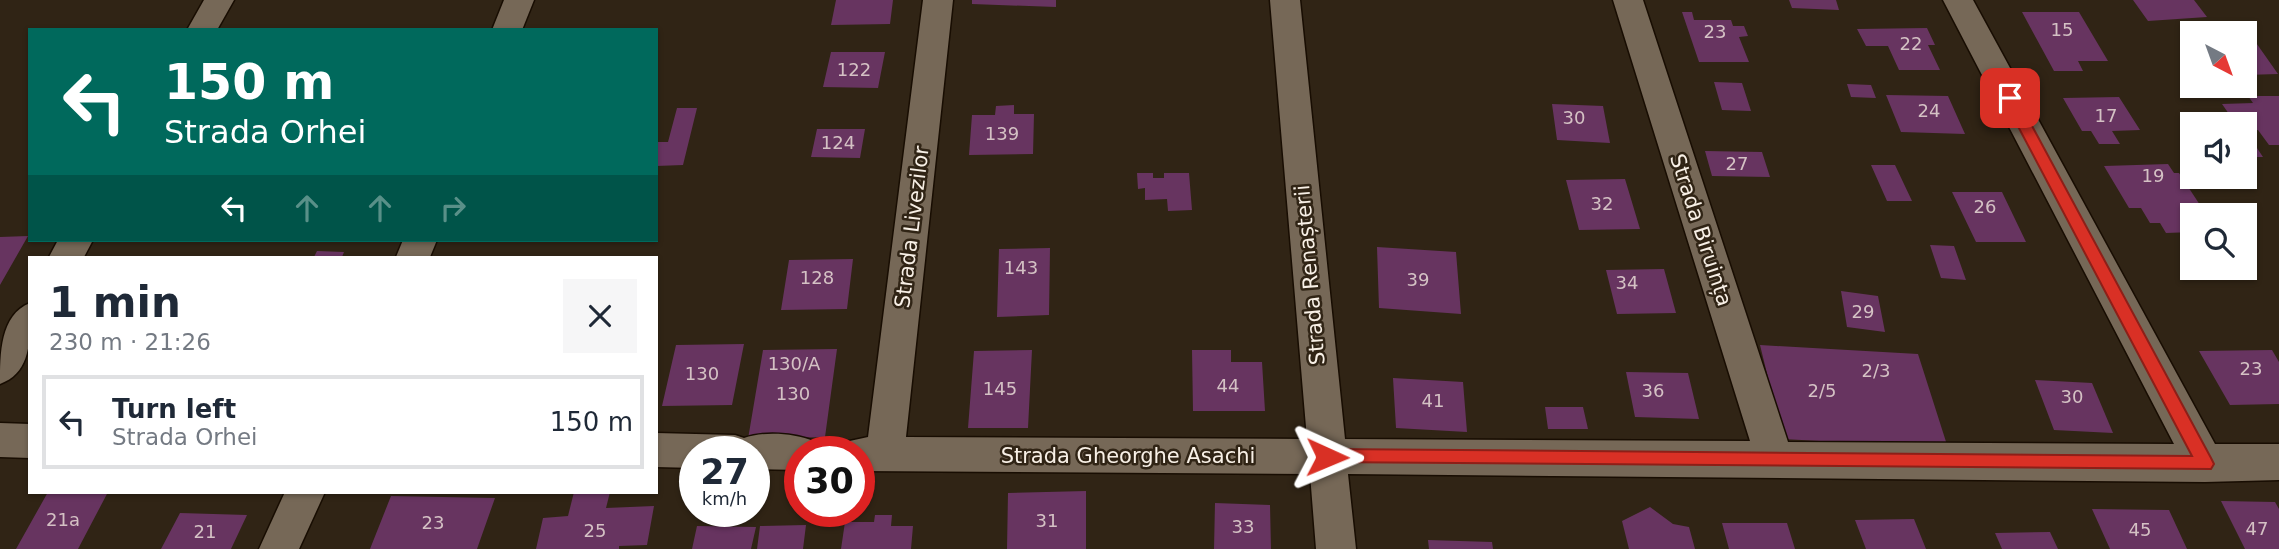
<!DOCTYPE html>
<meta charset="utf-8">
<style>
:root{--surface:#fff;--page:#f6f6f7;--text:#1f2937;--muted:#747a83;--line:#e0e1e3}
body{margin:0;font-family:"DejaVu Sans",sans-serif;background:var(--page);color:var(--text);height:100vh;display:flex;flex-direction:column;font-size:26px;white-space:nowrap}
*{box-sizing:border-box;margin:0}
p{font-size:23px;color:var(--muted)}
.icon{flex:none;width:38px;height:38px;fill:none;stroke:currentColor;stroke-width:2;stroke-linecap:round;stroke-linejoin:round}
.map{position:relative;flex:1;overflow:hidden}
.sheet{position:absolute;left:28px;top:256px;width:630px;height:238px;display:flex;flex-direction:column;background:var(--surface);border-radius:0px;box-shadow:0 2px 5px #0004}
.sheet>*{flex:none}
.banner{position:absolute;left:28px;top:28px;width:630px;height:214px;border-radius:0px;box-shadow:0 2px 5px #0004;background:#00695c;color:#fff;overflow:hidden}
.needle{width:46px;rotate:139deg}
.fabs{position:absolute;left:2180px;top:21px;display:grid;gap:14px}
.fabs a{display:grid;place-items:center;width:77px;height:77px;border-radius:0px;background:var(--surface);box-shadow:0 2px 5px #0004;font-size:35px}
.speed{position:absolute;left:679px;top:436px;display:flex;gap:14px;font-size:35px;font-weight:700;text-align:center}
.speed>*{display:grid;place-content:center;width:91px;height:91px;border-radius:50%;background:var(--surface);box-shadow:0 2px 5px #0004;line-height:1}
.speed small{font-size:18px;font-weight:400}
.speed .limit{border:10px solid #d22;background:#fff;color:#111}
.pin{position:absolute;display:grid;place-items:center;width:60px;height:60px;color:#fff;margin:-30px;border-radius:14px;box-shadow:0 4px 10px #0006}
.me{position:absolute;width:77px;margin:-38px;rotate:91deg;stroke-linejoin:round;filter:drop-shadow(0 0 5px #0008)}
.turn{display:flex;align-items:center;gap:24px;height:147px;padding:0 21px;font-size:32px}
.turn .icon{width:91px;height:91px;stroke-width:2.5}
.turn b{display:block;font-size:49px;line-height:60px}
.lanes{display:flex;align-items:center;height:66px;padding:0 21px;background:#0003;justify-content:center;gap:35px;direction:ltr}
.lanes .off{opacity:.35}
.round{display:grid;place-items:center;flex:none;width:74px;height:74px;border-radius:0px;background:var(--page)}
.headline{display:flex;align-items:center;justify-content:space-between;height:119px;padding:0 21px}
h1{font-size:42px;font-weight:800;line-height:52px}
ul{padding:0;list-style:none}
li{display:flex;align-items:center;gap:21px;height:94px;margin:0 14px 10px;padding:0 7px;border:4px solid var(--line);border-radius:0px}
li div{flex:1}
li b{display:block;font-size:26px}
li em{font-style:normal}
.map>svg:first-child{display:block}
.building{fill:#673460}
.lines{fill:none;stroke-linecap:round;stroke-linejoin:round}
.street-casing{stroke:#180d02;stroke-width:3}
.street{fill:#766857;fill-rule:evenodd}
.route{fill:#d93025;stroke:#8d1f18;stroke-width:2}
.labels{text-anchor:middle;stroke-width:5;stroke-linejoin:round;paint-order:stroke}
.number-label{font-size:18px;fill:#d4c1c4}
.street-label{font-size:21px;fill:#f8f0e6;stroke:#302415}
</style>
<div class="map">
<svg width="2279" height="549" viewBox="0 0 2279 549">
<rect width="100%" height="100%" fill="#302415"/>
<path class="building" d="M836,0H893L890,24L831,25Z
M972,0H1056V7L972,4Z
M1789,0H1836L1839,10L1792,8Z
M2133,0H2194L2207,17L2148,21Z
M1682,12H1692L1694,20H1731L1733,26H1744L1748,36L1739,37L1749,62H1699Z
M2022,12H2079L2108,61H2078L2083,71H2054Z
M1927,28L1935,45H1928L1940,70H1899L1888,46H1866L1857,29Z
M2245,37H2252L2278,74L2245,75Z
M831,52H885L878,88L823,87Z
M1714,82L1742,83L1751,111L1722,110Z
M1847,84L1871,85L1876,98L1851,97Z
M1886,95L1948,96L1965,134L1901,132Z
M2248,96H2279V145H2269L2258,130H2245V124H2236L2222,104L2253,103Z
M2119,97L2140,130L2112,131L2120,144H2099L2091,131H2082L2063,98Z
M1552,104L1603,106L1610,143L1557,140Z
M1014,105V114H1034L1033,154L969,155L972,115H995L996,106Z
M677,108H697L683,165L656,166L657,142H668Z
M817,129H865L860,158L811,157Z
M2245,139H2251L2263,157H2245Z
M1705,151L1762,152L1770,177L1712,176Z
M2168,164L2174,173H2179L2200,205L2187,206L2193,216V222H2187L2193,232L2166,233L2160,223H2150L2141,208H2129L2104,166Z
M1871,165H1895L1912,201H1887Z
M1137,173H1153V178H1164V173H1189L1192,210L1168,211L1167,199L1145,200V188L1138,189Z
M1625,179L1640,229L1579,230L1566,180Z
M1952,192H2002L2026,242H1976Z
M28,236L0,285V237Z
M1930,245L1954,246L1966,280L1941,278Z
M1377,247L1456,252L1461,314L1379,308Z
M1050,248L1049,315L997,317L999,249Z
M317,251L344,252L342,257H314Z
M853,259L847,309L781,310L789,260Z
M1664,269L1676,313L1617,314L1606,270Z
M1841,291L1878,296L1885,332L1847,327Z
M744,344L732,405L662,406L676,345Z
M1760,345L1918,354L1948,448L1783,439Z
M837,349L825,437L748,439L763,350Z
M1032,350L1028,428H968L974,351Z
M1192,350H1231V362H1262L1265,411H1193Z
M2272,350L2279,362V404L2230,405L2199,351Z
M1626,372L1688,373L1699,419L1635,417Z
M1393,378L1463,382L1467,432L1396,428Z
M2035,380L2092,383L2113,433L2054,430Z
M1545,407H1583L1588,429H1548Z
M1086,491V549H1007L1008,493Z
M48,492H108L78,549H16Z
M574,492H610L606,508L654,506L647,545L619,546V549H536L543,518L568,516Z
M391,496L495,498L477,549H370Z
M2221,501L2275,502L2279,509V549H2245Z
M1215,503L1270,505L1271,549H1214Z
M1650,507L1673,524L1689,527L1695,549H1629L1622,521Z
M2092,509L2169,510L2187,549H2110Z
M180,513L247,515L231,549H161Z
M875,515H892L891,526H913L911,549H841L845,522H874Z
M1914,519L1926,549H1866L1855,520Z
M1722,523H1787L1795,549H1729Z
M806,525L803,549H757L760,526Z
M697,526L756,527L751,549H692Z
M2050,532L2058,549H2002L1995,533Z
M1428,540L1492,542L1493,549H1429Z"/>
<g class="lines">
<g class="street-casing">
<path id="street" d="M204,0H234L217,30H187Z
M504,0H534L522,30H492Z
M923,0H953L906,437L1307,439L1270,0H1300L1345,439L1750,441L1613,0H1643L1788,442L2174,444L1943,0H1973L2215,444H2279V480L2205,482L1348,474L1356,549H1316L1310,474L859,471V452H841L845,442L868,437Z
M58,240H93L84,257H49Z
M403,240H437L430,257H396Z
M30,303C30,333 34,372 0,384C0,354 0,315 30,303Z
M0,423L30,424V458L0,457Z
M656,433L735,435L744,438C764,431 794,433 814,441L819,452H800V470L754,469V452H695V468L656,467Z
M285,492H325L299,549H259Z"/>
</g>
<use href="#street" class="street"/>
</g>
<path class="route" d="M2010,92L2017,98L2211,458L2214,464L2211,469L1321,462L1318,457L1327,449L2192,456L2003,98Z"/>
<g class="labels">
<g class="number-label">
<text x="2062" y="36">15</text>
<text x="1715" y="38">23</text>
<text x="1911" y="50">22</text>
<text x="854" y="76">122</text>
<text x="1929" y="117">24</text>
<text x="2106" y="122">17</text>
<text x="1574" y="124">30</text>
<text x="1002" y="140">139</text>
<text x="838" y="149">124</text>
<text x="1737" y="170">27</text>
<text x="2153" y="182">19</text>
<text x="1602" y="210">32</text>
<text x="1985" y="213">26</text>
<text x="1021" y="274">143</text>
<text x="817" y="284">128</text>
<text x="1418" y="286">39</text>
<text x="1627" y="289">34</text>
<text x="1863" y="318">29</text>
<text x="794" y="370">130/A</text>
<text x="2251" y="375">23</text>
<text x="1876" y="377">2/3</text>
<text x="702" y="380">130</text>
<text x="1228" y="392">44</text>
<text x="1000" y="395">145</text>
<text x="1653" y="397">36</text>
<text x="1822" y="397">2/5</text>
<text x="793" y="400">130</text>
<text x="2072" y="403">30</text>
<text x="1433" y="407">41</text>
<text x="63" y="526">21a</text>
<text x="1047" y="527">31</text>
<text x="433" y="529">23</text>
<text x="1243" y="533">33</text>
<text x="2257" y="535">47</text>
<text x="2140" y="536">45</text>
<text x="595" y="537">25</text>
<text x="205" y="538">21</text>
</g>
<g class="street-label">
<text transform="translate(912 227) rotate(-83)" y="7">Strada Livezilor</text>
<text transform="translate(1701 230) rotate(72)" y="7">Strada Biruința</text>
<text transform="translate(1310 275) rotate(-95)" y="7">Strada Renașterii</text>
<text x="1128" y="463">Strada Gheorghe Asachi</text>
</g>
</g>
</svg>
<div class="fabs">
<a><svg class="needle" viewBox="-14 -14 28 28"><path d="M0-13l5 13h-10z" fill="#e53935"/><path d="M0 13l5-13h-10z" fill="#747a83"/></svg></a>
<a><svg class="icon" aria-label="sound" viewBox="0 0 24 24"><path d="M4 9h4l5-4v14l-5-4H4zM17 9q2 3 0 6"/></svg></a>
<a><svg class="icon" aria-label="search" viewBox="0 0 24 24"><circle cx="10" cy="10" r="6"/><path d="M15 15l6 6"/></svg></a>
</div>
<div class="speed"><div>27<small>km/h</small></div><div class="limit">30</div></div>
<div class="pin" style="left:2010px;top:98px;background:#d93025"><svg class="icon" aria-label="arrive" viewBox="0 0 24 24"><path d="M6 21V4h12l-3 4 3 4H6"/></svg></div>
<svg class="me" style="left:1327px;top:457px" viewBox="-20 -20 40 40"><path d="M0-17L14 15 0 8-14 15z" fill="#d93025" stroke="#fff" stroke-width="4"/></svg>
<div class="banner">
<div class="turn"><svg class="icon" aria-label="left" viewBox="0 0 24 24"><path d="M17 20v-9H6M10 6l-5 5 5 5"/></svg><div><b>150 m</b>Strada Orhei</div></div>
<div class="lanes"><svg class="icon" aria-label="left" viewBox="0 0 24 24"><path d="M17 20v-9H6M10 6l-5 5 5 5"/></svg><svg class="icon off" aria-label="ahead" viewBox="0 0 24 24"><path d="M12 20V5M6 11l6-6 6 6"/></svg><svg class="icon off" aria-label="ahead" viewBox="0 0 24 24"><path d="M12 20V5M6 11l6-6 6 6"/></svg><svg class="icon off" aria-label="right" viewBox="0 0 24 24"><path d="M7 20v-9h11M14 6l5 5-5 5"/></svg></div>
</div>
<section class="sheet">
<div class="headline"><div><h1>1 min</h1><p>230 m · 21:26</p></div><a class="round"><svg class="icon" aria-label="close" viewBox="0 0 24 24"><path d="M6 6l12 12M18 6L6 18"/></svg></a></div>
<ul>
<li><svg class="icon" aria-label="left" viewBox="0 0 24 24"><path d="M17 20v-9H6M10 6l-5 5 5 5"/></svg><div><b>Turn left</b><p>Strada Orhei</p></div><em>150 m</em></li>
</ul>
</section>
</div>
